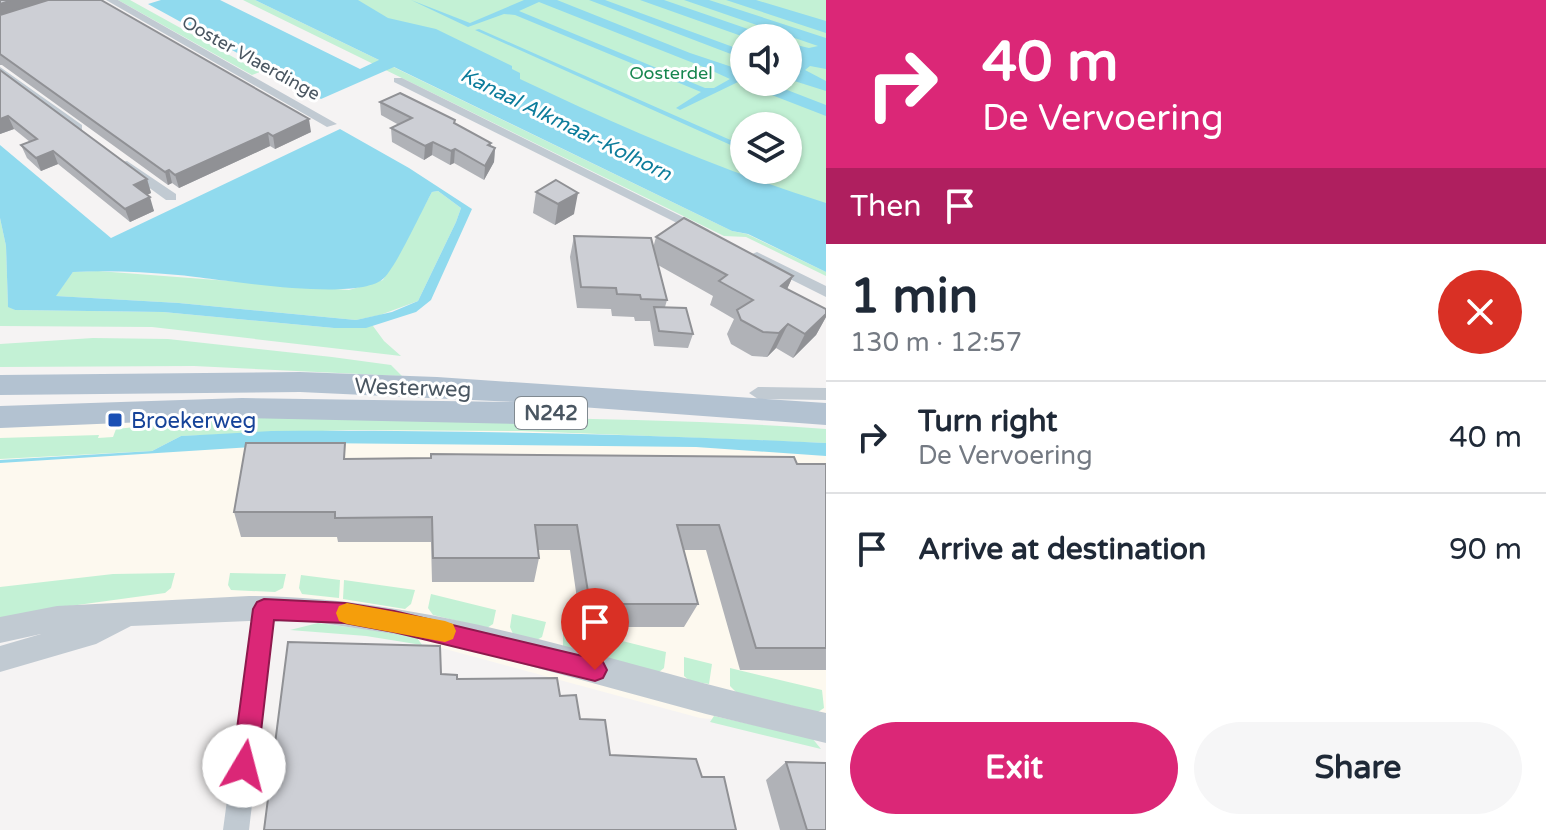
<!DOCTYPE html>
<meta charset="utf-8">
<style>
:root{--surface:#fff;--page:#f6f6f7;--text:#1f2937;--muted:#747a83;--line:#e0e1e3;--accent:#db2777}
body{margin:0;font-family:"Varela Round",sans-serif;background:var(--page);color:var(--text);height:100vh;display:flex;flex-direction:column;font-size:30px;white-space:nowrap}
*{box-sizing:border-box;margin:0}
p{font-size:26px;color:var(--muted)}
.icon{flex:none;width:44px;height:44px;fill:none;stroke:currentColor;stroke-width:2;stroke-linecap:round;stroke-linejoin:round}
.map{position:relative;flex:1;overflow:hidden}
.drawer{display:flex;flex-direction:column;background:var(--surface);width:720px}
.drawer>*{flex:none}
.guide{background:#db2777;color:#fff;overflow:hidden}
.fabs{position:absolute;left:730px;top:24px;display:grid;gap:16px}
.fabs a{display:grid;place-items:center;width:72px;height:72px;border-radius:50%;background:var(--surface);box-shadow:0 2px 6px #0004;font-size:40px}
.pin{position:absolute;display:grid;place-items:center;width:68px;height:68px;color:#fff;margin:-82px -34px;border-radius:50% 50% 50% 0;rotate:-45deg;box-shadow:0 0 8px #0007}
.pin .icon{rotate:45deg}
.me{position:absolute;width:88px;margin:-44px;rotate:8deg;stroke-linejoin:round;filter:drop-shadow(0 0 6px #0008)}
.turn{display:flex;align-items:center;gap:28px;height:168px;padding:0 24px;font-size:36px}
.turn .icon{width:104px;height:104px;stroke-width:2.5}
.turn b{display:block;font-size:56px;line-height:68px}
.then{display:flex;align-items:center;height:76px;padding:0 24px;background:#0003;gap:16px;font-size:30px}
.round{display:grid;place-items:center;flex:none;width:84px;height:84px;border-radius:42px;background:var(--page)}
.headline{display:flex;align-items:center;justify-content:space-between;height:136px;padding:0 24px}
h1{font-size:48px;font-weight:700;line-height:60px}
.button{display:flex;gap:16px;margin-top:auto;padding:16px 24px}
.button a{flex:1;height:92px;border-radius:48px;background:var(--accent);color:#fff;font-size:32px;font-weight:700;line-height:92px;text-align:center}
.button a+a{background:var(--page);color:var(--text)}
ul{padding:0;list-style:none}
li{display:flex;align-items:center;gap:24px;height:112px;padding:0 24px;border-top:2px solid var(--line)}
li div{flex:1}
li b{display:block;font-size:30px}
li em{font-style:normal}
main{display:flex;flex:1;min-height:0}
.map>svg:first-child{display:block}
.commercial{fill:#fdf9ef}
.green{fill:#c3f1d5;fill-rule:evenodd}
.water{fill:#90daee;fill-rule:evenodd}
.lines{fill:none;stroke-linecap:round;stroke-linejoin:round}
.minor{fill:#c1cad2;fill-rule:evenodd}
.tertiary{fill:#c1cad2;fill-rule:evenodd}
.primary{fill:#b3c2d1;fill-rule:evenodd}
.wall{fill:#b0b2b7}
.shaded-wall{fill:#909195}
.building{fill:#cdcfd5;stroke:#909195;stroke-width:2}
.route{fill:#db2777;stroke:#8e194d;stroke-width:2}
.slow{fill:#f59e0b}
.transit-dot{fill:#1a4fb4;stroke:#fff;stroke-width:3}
.labels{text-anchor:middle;stroke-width:6;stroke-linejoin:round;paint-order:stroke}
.far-street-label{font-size:18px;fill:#4a5661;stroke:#fff}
.far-park-label{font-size:18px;fill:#17864f;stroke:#fff}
.far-water-label{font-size:20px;font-style:italic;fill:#0c7c9b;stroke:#fff}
.shield{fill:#fff;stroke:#808990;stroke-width:2}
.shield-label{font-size:20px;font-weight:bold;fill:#4a5661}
.street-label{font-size:22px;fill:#4a5661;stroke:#fff}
.transit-label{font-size:22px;fill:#164399;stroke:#fff;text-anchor:start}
</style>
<main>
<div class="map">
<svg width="826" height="830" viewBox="0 0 826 830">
<rect width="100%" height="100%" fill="#f5f3f3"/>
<path class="commercial" d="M295,411L826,436V729L700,718L275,603L0,632V428Z"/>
<path class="green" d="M118,0H130L260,72L252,75Z
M243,0H255L732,231L747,234L826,272V276L746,237L724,236Z
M345,0H826V211L662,152ZM744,38H788V82H744ZM744,126H788V170H744Z
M438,191L461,208L456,222L418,301L380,315L356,320L179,303L55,296L73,272L98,271L349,290L383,280L432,192Z
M0,218L6,246L8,306L15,310L163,312L334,328L373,326L384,341L401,356L152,327L0,326Z
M93,338L168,339L332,357L391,365L402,376L194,366L0,367V344Z
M232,417C430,417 628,415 826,429V443L521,431L349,430L181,436L152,451L0,459V438L99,435L98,438L113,437L116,429Z
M175,573L171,588L165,593L48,609L0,622V587L113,574Z
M230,573L286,574L283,588L275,592L231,590L228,585Z
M301,575L340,580L339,598L302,594L299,588Z
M344,580L415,590L411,604L405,609L343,599Z
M431,594L496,610L493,624L487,628L433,615L428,608Z
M512,614L546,622L542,637L535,641L513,634L510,627Z
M318,623L416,636L422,645L366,636L290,630Z
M563,626L666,652L664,668L659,672L563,646Z
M684,657L712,664L709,684L690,681L684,676Z
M730,668L822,690L824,708L818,712L737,693L730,686Z
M714,716L812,738L821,749L710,722Z"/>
<path class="water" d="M161,0H220L360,69L379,60L255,0H358L388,18L436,29L512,66V69L520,73V79C619,126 720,170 826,203V272L748,234L732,231L394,67L321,99L148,4Z
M411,0L470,23L524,0H557L690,53L744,71V82H779L782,88L826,105V116L738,82L680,110L676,108L701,92L515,15L504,14L468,27ZM539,2L706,68L730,79L714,88H705L519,11Z
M589,0H605L744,51V59Z
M640,0H664L774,38H747Z
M684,0H709L826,38V69L810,66L805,70L826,81V91L788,79V43L809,48L818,46Z
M726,0H756L826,21V33Z
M479,29L744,146V151L475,30Z
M340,129L409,168L472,209L431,300L416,312L366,328H334L163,312L15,310L8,307L6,246L0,218V145L111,238ZM438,191L461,208L456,222L418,301L392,312L356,320L179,303L56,296L73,272C108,270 143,272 178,275C216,278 358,304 384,278C397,265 421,212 432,192Z
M272,431C457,430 641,434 826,443V456L696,447L313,443L0,463V460L152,451L181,436Z"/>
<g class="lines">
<path class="minor" d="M106,0H118L337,124L327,127Z
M0,67L82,125V131H74L0,75Z
M394,78H402L709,230L702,234L697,233L394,82Z
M127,161L176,194V200H166L122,168V162Z
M757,252L826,286V297L752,260V254Z
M758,387L826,388V400L758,399L749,393Z
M264,599L272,602L275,609L249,830H223L253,609L256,602Z"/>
<path class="tertiary" d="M249,596C447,597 635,672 826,713V743L706,714L468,649L408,636L315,622L249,621L131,626L96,644L0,672V646L41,634L0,643V617L57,606Z"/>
<path class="primary" d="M300,372L437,377L826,403V425L581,407L585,414L581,421L571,425L242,418L0,428V406L242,398L515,402L300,392L0,395V375Z"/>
</g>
<path class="wall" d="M0,0L311,132L275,149L270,146L179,188L172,183L168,185L2,65H0Z
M0,70L147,179L151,193L147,195L154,211L130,222L58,164L41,171L27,158L21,145L30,142L14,129L0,134Z
M380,102L455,124L491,143V147L495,148L494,162L484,180L454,163L450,165L432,155L424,160L392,142L391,128L399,125L381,115Z
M536,192L574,214L555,225L533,213Z
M574,236L653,248L656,237L793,276L787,289L826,309V317L816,335L793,358L776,348L767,357L752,356L731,344L727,334L734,319L710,305L713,296L658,265L667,300L665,307L693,334L688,348L654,346L650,321H635L634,317L612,316L611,309L577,308L570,257Z
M347,459L826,464V670H740L706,550H683L698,604L684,627H581L570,550H538L539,558L534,582H432L431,542H338L337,537H241L234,512Z
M786,762L826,830H780L766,780Z"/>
<path class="shaded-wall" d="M12,0H54L0,17V4Z
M8,116L14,129L0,134V119Z
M309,119L311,132L275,149L273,136Z
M268,133L270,146L179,188L175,175Z
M433,142L432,155L424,160L425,146Z
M495,148L494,162L484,180L485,166Z
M455,149L454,163L450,165L451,151Z
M53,151L58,164L41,171L36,158Z
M169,170L172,183L168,185L165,172Z
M147,179L151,193L138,199L134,185Z
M578,193L574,214L555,225L558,204Z
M150,197L154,211L130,222L125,209Z
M793,276L782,300L781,286Z
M826,314V317L816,335L793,358L805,334Z
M788,324L776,348L767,357L779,333Z"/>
<path class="building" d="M0,0H12L0,4Z
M48,0H101L309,119L273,136L268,133L175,175L169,170L165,172L0,54V15Z
M0,70L147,179L134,185L150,197L125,209L53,151L36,158L21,145L37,139L8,116L0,119Z
M400,93L455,120L454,123L491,143L488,145L495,148L485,166L455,149L451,151L433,142L425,146L391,128L412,118L380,102Z
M556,180L578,193L558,204L536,192Z
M684,218L793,276L781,286L826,309V314L805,334L788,324L779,333L763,332L741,320L737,310L753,300L719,281L727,275L656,237Z
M574,236L651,238L667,300L641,299L640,295L617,294L616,288L581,287Z
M654,307L686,308L693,334L659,331Z
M246,443H345L344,459L431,458V454L794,457L797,464H826V648H756L719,525H677L698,604H590L577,525H535L539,558H433L432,517L335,518V512H234Z
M288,642L440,646L441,674L457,675V679L557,678L560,696L576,695L580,719L605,720L610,755L696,759L702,777H724L736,830H264Z
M786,762L826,763V830H807Z"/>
<path class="route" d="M264,599L345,603L394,611L595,659L603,662L607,670L603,678L595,681L394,632L345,623L274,620L257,766L253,775L244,779L235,775L232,766L253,609L257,602Z"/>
<path class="slow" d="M347,603L445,621L453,624L456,631L453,639L445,642L347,624L339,621L336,613L339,606Z"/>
<rect class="transit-dot" x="107" y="412" width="16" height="16" rx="4"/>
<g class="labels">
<g class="far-street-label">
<text transform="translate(251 58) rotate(29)" y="6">Ooster Vlaerdinge</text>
</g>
<g class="far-park-label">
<text x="671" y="79">Oosterdel</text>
</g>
<g class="far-water-label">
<text transform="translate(566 124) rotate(26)" y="7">Kanaal Alkmaar-Kolhorn</text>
</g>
<rect class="shield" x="515" y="397" width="72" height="32" rx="6"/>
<g class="shield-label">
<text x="551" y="420">N242</text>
</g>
<g class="street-label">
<text transform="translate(413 387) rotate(2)" y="8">Westerweg</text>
</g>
<g class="transit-label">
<text x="131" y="428">Broekerweg</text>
</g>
</g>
</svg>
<div class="fabs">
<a><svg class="icon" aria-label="sound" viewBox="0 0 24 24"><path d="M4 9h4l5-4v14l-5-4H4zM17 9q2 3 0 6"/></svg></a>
<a><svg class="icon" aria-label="layers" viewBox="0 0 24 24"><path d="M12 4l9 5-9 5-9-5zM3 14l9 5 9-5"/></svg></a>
</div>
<div class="pin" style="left:595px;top:670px;background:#d93025"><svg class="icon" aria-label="arrive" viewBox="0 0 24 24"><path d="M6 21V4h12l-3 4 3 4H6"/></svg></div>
<svg class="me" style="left:244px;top:766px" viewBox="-20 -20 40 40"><circle r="19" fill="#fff"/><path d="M0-13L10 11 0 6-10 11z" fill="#db2777"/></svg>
</div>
<section class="drawer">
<div class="guide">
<div class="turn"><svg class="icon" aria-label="right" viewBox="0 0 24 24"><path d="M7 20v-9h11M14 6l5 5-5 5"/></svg><div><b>40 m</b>De Vervoering</div></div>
<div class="then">Then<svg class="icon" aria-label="arrive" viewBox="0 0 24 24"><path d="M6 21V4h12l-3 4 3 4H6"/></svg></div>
</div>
<div class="headline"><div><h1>1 min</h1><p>130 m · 12:57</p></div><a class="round" style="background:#d93025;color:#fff"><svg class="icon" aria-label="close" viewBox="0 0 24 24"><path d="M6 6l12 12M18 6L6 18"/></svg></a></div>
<ul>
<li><svg class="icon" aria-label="right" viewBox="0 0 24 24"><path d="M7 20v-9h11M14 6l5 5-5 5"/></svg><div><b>Turn right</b><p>De Vervoering</p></div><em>40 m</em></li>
<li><svg class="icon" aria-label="arrive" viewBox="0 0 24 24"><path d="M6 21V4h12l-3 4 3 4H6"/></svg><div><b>Arrive at destination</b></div><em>90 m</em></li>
</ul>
<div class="button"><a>Exit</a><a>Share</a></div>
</section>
</main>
